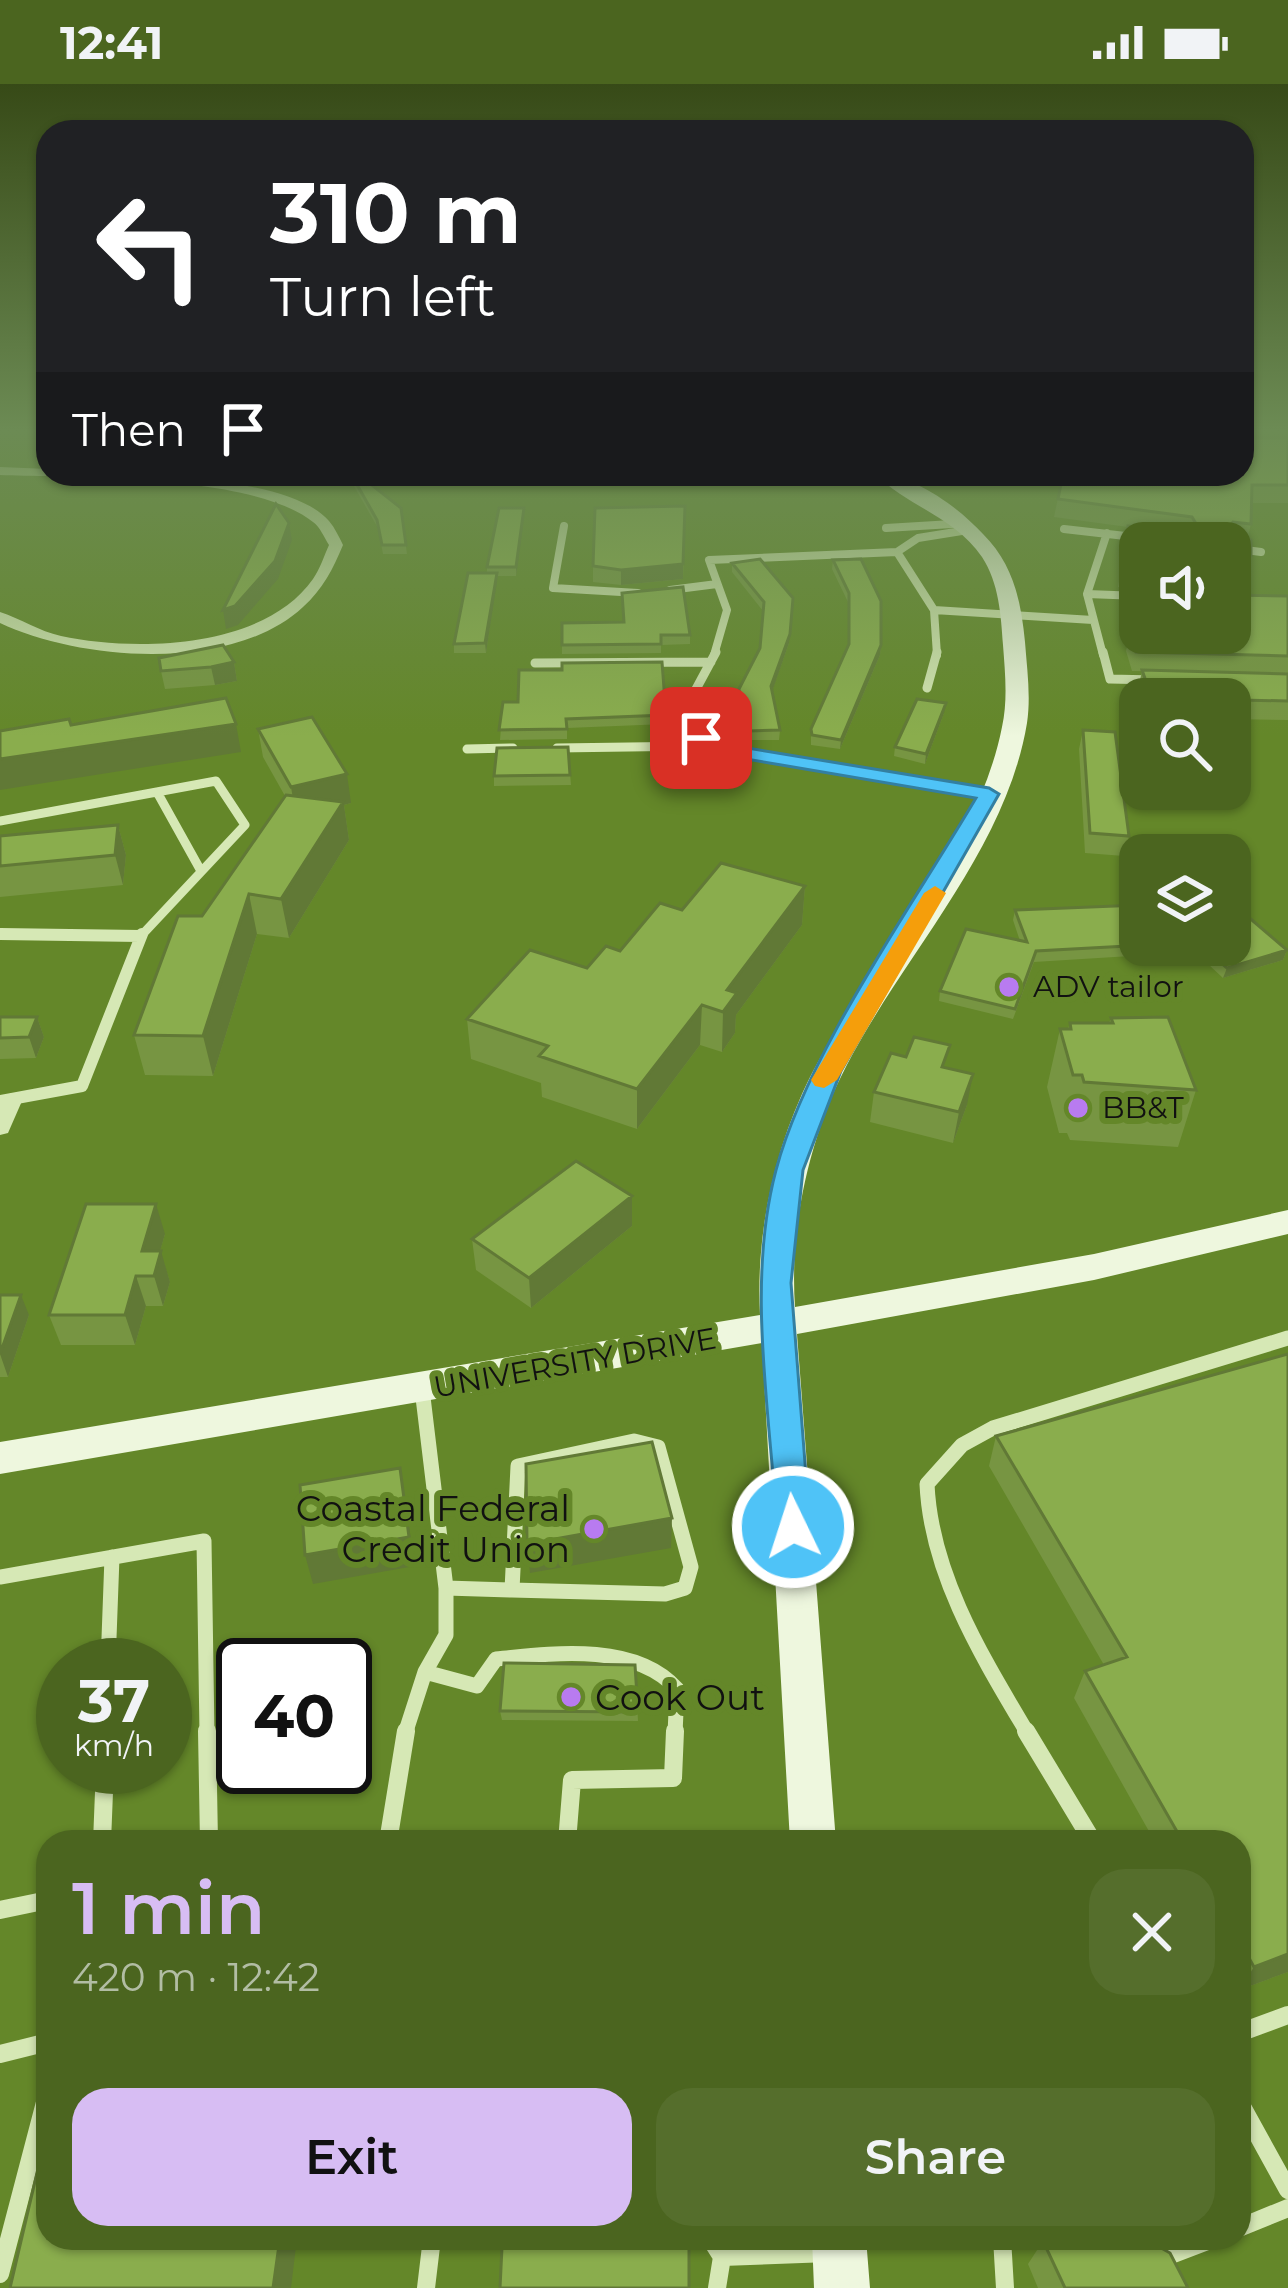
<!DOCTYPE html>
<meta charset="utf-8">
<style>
:root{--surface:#4b651f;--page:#556e2c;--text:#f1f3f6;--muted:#b2bda4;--accent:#d7bdf3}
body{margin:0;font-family:Montserrat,sans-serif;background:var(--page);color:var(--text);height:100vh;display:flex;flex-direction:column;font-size:45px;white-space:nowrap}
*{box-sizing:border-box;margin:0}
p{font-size:39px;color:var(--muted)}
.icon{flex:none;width:66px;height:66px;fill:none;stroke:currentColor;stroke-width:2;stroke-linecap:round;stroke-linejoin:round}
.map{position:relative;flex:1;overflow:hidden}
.details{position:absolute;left:36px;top:1746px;width:1215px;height:420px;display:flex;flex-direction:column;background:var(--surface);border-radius:36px;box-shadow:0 3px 9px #0004}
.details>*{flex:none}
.hud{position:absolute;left:36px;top:36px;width:1218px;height:366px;border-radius:36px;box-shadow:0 3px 9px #0004;background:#202124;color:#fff;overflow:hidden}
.buttons{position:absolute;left:1119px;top:438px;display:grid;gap:24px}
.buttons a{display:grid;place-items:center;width:132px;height:132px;border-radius:24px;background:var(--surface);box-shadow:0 3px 9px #0004;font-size:60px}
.speed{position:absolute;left:36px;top:1554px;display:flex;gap:24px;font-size:60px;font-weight:700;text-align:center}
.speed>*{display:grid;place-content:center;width:156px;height:156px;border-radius:50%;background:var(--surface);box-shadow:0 3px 9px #0004;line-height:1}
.speed small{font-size:30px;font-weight:400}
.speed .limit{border:6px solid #111;border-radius:18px;background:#fff;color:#111}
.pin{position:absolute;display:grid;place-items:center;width:102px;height:102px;color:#fff;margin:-51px;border-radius:24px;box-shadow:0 6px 18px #0006}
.me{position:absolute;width:132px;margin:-66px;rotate:356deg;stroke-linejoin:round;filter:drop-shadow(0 0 9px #0008)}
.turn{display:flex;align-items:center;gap:42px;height:252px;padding:0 36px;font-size:54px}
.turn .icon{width:156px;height:156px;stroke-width:2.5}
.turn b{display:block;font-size:84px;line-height:102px}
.then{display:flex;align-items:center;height:114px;padding:0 36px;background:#0003;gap:24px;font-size:45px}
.round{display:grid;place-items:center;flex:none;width:126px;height:126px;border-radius:36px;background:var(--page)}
.summary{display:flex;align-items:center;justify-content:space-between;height:204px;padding:0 36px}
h1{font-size:72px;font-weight:600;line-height:90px;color:var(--accent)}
.action{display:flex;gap:24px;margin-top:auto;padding:24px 36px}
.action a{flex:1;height:138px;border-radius:36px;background:var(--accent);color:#111;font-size:48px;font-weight:600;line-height:138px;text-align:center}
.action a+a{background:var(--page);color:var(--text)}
.status{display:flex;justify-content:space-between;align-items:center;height:84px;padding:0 60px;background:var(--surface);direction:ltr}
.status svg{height:33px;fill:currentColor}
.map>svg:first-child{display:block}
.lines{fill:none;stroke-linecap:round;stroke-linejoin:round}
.lane-far4{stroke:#d6e8b5;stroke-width:8}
.lane-far3{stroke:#d6e8b5;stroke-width:9}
.lane-far2{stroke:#d6e8b5;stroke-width:12}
.lane-far1{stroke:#d6e8b5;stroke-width:15}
.lane{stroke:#d6e8b5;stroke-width:18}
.street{fill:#d6e8b5;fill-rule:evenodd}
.secondary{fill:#eef7de;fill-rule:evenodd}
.wall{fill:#779542}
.shaded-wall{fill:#617936}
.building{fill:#8aad4d;stroke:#617936;stroke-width:3}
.route{fill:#4fc3f7;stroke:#337fa1;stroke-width:3}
.slow{fill:#f59e0b}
.poi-dot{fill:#b87bf0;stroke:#648729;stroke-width:4.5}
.labels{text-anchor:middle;stroke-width:12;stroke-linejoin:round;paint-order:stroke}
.poi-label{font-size:30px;fill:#111;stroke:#648729;text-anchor:start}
.street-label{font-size:30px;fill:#111;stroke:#648729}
.near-poi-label{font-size:36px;fill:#111;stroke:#648729;text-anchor:end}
</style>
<div class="status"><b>12:41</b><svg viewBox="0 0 49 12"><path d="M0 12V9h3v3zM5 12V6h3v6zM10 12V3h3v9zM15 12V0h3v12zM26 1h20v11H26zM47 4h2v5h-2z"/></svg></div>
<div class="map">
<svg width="1288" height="2204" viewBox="0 0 1288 2204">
<rect width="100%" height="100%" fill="#648729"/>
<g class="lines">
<path class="lane-far4" d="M564,442L553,504L638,509
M886,444L952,440
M1064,445L1143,454
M1230,464L1261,468
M897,468L918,454L968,446
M670,506L717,500
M1087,510L1140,512
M714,571L727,526L709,476L897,468L934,526
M937,571L934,526L1093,536
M1103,571L1087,510L1107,449"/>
<path class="lane-far3" d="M716,568L695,607L700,662L989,710
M1103,568L1110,595L1155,596
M535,579L711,578
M927,604L937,568
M557,664L700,662
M467,665L513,664
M157,708L201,787
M0,737L216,697L245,741L140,853
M0,850L140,852"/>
<path class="lane-far2" d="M0,850L140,852
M0,1017L82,1002L142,850"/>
<path class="lane-far1" d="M634,1357L658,1363L691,1483L685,1504L665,1510L512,1506L518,1382Z
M0,1493L204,1457L207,1650
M446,1504L512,1506
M108,1581L112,1473
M425,1588L477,1602L496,1575C553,1569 635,1558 677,1605L675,1650
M405,1650L425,1588L446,1551V1504L422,1305
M1028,1650C983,1574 931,1491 927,1400L962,1361L993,1344L1288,1254"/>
<path class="lane" d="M207,1647L209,1758
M1026,1647L1093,1758
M102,1758L105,1683
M388,1758L406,1647
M567,1758L572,1696L673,1694L675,1647
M0,1826L48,1816
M1239,1949L1288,1931
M0,1970L48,1958
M1239,2017L1288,2106
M1239,2144L1288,2124
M710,2154L722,2173L717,2204
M1002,2154L1005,2204
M722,2173L829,2169
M1160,2175L1215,2154
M0,2190L48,2007
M426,2204L432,2154"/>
<path class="street" d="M0,383L48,385V390C111,390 286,387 329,437C335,444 339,453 343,461C333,485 323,505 303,523C232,589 81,577 0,539V528C21,535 39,547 61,552C136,568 264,565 313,495C320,485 324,472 329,461C324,453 320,443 313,438C253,390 77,394 0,391Z
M11,1009L22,1017L8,1049L0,1051V1016Z"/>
<path class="secondary" d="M875,390C913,390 957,422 983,450C1013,480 1021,516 1025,558C1027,585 1031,612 1027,639C1004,777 888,885 833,1010C805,1076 790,1151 795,1223L1094,1170L1288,1126V1150L1094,1196L797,1250L836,1758H790L762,1259L0,1390V1358L760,1231C756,1156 771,1079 802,1010C859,885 975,779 1002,643C1008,616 1005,588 1003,561C1001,531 999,499 982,473C955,433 907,422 875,390Z
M812,2154H866L870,2204H814Z"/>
</g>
<path class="wall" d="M1242,354H1288V419H1252L1251,440L1247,456L1251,471L1246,490L1230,488V459H1140V549L1288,512V636L1230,635V615H1141L1138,605L1142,587H1132L1126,567L1130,549L1119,519L1123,503H1118L1128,443L1054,433L1063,390H1242Z
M347,390H358L401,424L407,470H383L378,444Z
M685,422L683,495L621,501L593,498V482Z
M524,424L516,492H497L486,569H454V560L487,489V483Z
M760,475L789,559L772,607L780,646L779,656H748L739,614V605L760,564L763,527L732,488V479Z
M833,476L881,561L880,571L840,665L811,661V645L848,562V518L832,485Z
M562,539L690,551V560L661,561V569L562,570Z
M234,578L237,597L215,601L165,605L161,587Z
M503,618L666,631V640L567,644V655L500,656Z
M944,629L925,680L894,672L895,663Z
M258,645L351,719L344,721L349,756L289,854L257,850L213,992L145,991L134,951L202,832L285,712L263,673Z
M1083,646L1129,752L1124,772L1085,769L1079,665Z
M568,663L571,701L494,702V692Z
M118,741L126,771L123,801L0,813V752Z
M805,802L802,841L736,931L735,949L722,968L700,961L637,1045L542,1013L541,999L471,975L467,935L587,884L620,867L682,826Z
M1015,826L1140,861H1230L1287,866L1283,876L1223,894L1195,868L1034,878L1013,935L939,917L940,907L1020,857L1013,836Z
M0,933H37L44,953L36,974L0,975Z
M1111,934L1196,1006L1178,1063L1070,1056L1067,1049H1059L1047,1003L1060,945H1068L1070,939H1109Z
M946,984L967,1021L953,1059L870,1038L874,1008Z
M632,1112V1142L531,1224L476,1186L472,1155Z
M165,1150L160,1167L170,1198L163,1222H146L135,1261H61L49,1231Z
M0,1211L29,1231L8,1293H0Z
M1288,1270V1888L1239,1906V1758H1155L1074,1614L1085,1587L1104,1581L989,1382L996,1352Z
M635,1581L638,1637L502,1636L500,1627Z
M1043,2157L1156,2161L1188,2204H1038L1028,2180Z"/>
<path class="shaded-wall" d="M524,424V433L516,492V483Z
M289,439L292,456L278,495L238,541L226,545L223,526Z
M683,480V495L621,501V486Z
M497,489V498L486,569L485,559Z
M793,514L789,559L771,611V602Z
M881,561L880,571L840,665L841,656Z
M234,578L237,597L215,601L211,583Z
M946,619L944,629L925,680L926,670Z
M236,640L241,668L0,706V675Z
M347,690L351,719L344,721L349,756L289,854L281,815L296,732L291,703Z
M118,741L126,771L123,801L115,771Z
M805,802L802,841L736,931L735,949L722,968L723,928L727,906Z
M249,810L257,850L213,992L203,952Z
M1287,866L1283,876L1223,894L1227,884Z
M702,921L700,961L637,1045V1005Z
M37,933L44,953L36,974L29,953Z
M973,990L967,1021L953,1059L959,1028Z
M632,1112V1142L531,1224L529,1194Z
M156,1120L165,1150L153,1192L142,1167Z
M161,1167L170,1198L163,1222L154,1192Z
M136,1192L146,1222L135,1261L125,1231Z
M21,1211L29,1231L8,1293L0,1270Z
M400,1384L415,1482L313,1500L305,1471Z
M672,1434L671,1464L530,1489L527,1460Z
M1288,1870V1888L1239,1906L1254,1883Z
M280,2154H297L291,2204H273Z"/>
<path class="building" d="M1242,354H1288V401H1252L1251,440L1233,438L1226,446L1231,453L1251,456V471L1230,469V459H1140V486L1122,484L1128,442L1189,449L1198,443L1192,433L1058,415L1063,390H1242V378H1247L1242,370Z
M351,390H358L401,424L406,461H382L377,436Z
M276,420L289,439L275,477L235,522L223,526Z
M685,422L683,480L621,486L593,482L595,424Z
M499,424H524L516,483H487Z
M760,475L793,514L790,550L771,602L780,646L748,647L739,605L760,564L764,518L732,479Z
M861,475L881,517V561L841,656L812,651L811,645L849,560V509L833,476Z
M468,489H497L485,559L454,560Z
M1123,502H1140V547Z
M683,503L690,551H661V560L562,561V539L624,538L622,509Z
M1230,511L1288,512V572L1136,568L1130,548L1230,549Z
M223,561L234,578L211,583L161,587L159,574Z
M662,578L666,631L566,635L567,645L499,646L503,618H518L519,586H562V579Z
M1142,586L1288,590V617L1152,614Z
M226,614L236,640L0,675V647L69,635L71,641Z
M917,615L946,619L926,670L895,663Z
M312,633L347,690L291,703L258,645Z
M1083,646L1115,648L1129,752L1090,749Z
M568,663L570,691L494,692L497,664Z
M286,711L343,718L281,815L249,810L203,952L134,951L178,832H202Z
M118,741L115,771L0,782V752Z
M721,779L805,802L727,906L737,909L723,928L702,921L637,1005L539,972L548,962L467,935L530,866L587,884L606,862L620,867L660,819L682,826Z
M1140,821V861H1146L1036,867L1015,925L940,907L966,845L1027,858L1015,826Z
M1239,825L1287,866L1227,884L1201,861H1230V827Z
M0,933H37L29,953L0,954Z
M1168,933L1196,1006L1084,998L1082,991H1073L1060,945H1071L1070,939H1113L1111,934Z
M914,953L950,961L942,983L973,990L959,1028L874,1008L891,969L906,973Z
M576,1077L632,1112L529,1194L472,1155Z
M86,1120H156L142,1167H161L154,1192H136L125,1231H49Z
M0,1211H21L0,1270Z
M1288,1270V1870L1254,1883L1239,1856V1758H1183L1085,1587L1127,1573L996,1352Z
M652,1358L672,1434L527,1460L526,1380Z
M400,1384L409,1453L305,1471L300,1401Z
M504,1579L635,1581L638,1628L500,1627Z
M48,2042V2154H280L273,2204H10Z
M1050,2154H1157L1156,2161L1170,2169L1188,2204H1065L1043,2157Z
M502,2163H689V2204H500Z"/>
<linearGradient id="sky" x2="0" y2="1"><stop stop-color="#374a17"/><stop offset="0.53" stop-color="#6c8b54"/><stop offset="1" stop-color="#6c8b54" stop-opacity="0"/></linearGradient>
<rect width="1288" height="652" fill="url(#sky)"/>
<path class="route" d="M701,648L711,658L989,704L999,710L841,987L803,1086L791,1199L810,1443L805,1453H782L777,1443C770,1328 746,1198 776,1086C807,969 913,821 976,714L693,666L691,654Z"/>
<path class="slow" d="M935,802L946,809L837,996L824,1004L815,1002L811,996L924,809Z"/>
<g class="poi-dot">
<circle cx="1009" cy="903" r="12"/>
<circle cx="1078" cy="1024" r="12"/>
<circle cx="594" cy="1445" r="12"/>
<circle cx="571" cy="1613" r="12"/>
</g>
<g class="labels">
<g class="poi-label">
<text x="1033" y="913">ADV tailor</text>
<text x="1102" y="1034">BB&amp;T</text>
</g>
<g class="street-label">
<text transform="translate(575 1279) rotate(-10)" y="10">UNIVERSITY DRIVE</text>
</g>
<g class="near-poi-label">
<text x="570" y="1437">Coastal Federal<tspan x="570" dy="41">Credit Union</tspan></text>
<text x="595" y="1626" text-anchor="start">Cook Out</text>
</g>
</g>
</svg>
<div class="buttons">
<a><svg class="icon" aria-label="sound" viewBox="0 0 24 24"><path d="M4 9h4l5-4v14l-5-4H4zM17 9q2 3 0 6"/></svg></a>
<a><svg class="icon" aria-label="search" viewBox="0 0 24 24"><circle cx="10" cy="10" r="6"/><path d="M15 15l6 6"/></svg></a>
<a><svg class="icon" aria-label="layers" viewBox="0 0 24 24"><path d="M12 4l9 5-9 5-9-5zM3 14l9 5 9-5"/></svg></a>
</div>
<div class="speed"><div>37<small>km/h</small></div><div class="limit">40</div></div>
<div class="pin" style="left:701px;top:654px;background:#d93025"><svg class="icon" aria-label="arrive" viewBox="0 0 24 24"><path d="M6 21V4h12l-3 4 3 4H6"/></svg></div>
<svg class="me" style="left:793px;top:1443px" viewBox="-20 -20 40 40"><circle r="17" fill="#4fc3f7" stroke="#fff" stroke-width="3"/><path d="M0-11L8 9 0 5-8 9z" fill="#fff"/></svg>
<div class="hud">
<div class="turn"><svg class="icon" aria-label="left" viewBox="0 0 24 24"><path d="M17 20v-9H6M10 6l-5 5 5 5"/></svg><div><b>310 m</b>Turn left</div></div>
<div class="then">Then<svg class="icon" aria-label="arrive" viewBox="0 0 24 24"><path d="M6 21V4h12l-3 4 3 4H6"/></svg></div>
</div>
<section class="details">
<div class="summary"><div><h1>1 min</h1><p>420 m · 12:42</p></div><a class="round"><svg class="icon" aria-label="close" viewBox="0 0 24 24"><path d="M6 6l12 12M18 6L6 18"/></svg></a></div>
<div class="action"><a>Exit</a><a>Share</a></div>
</section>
</div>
